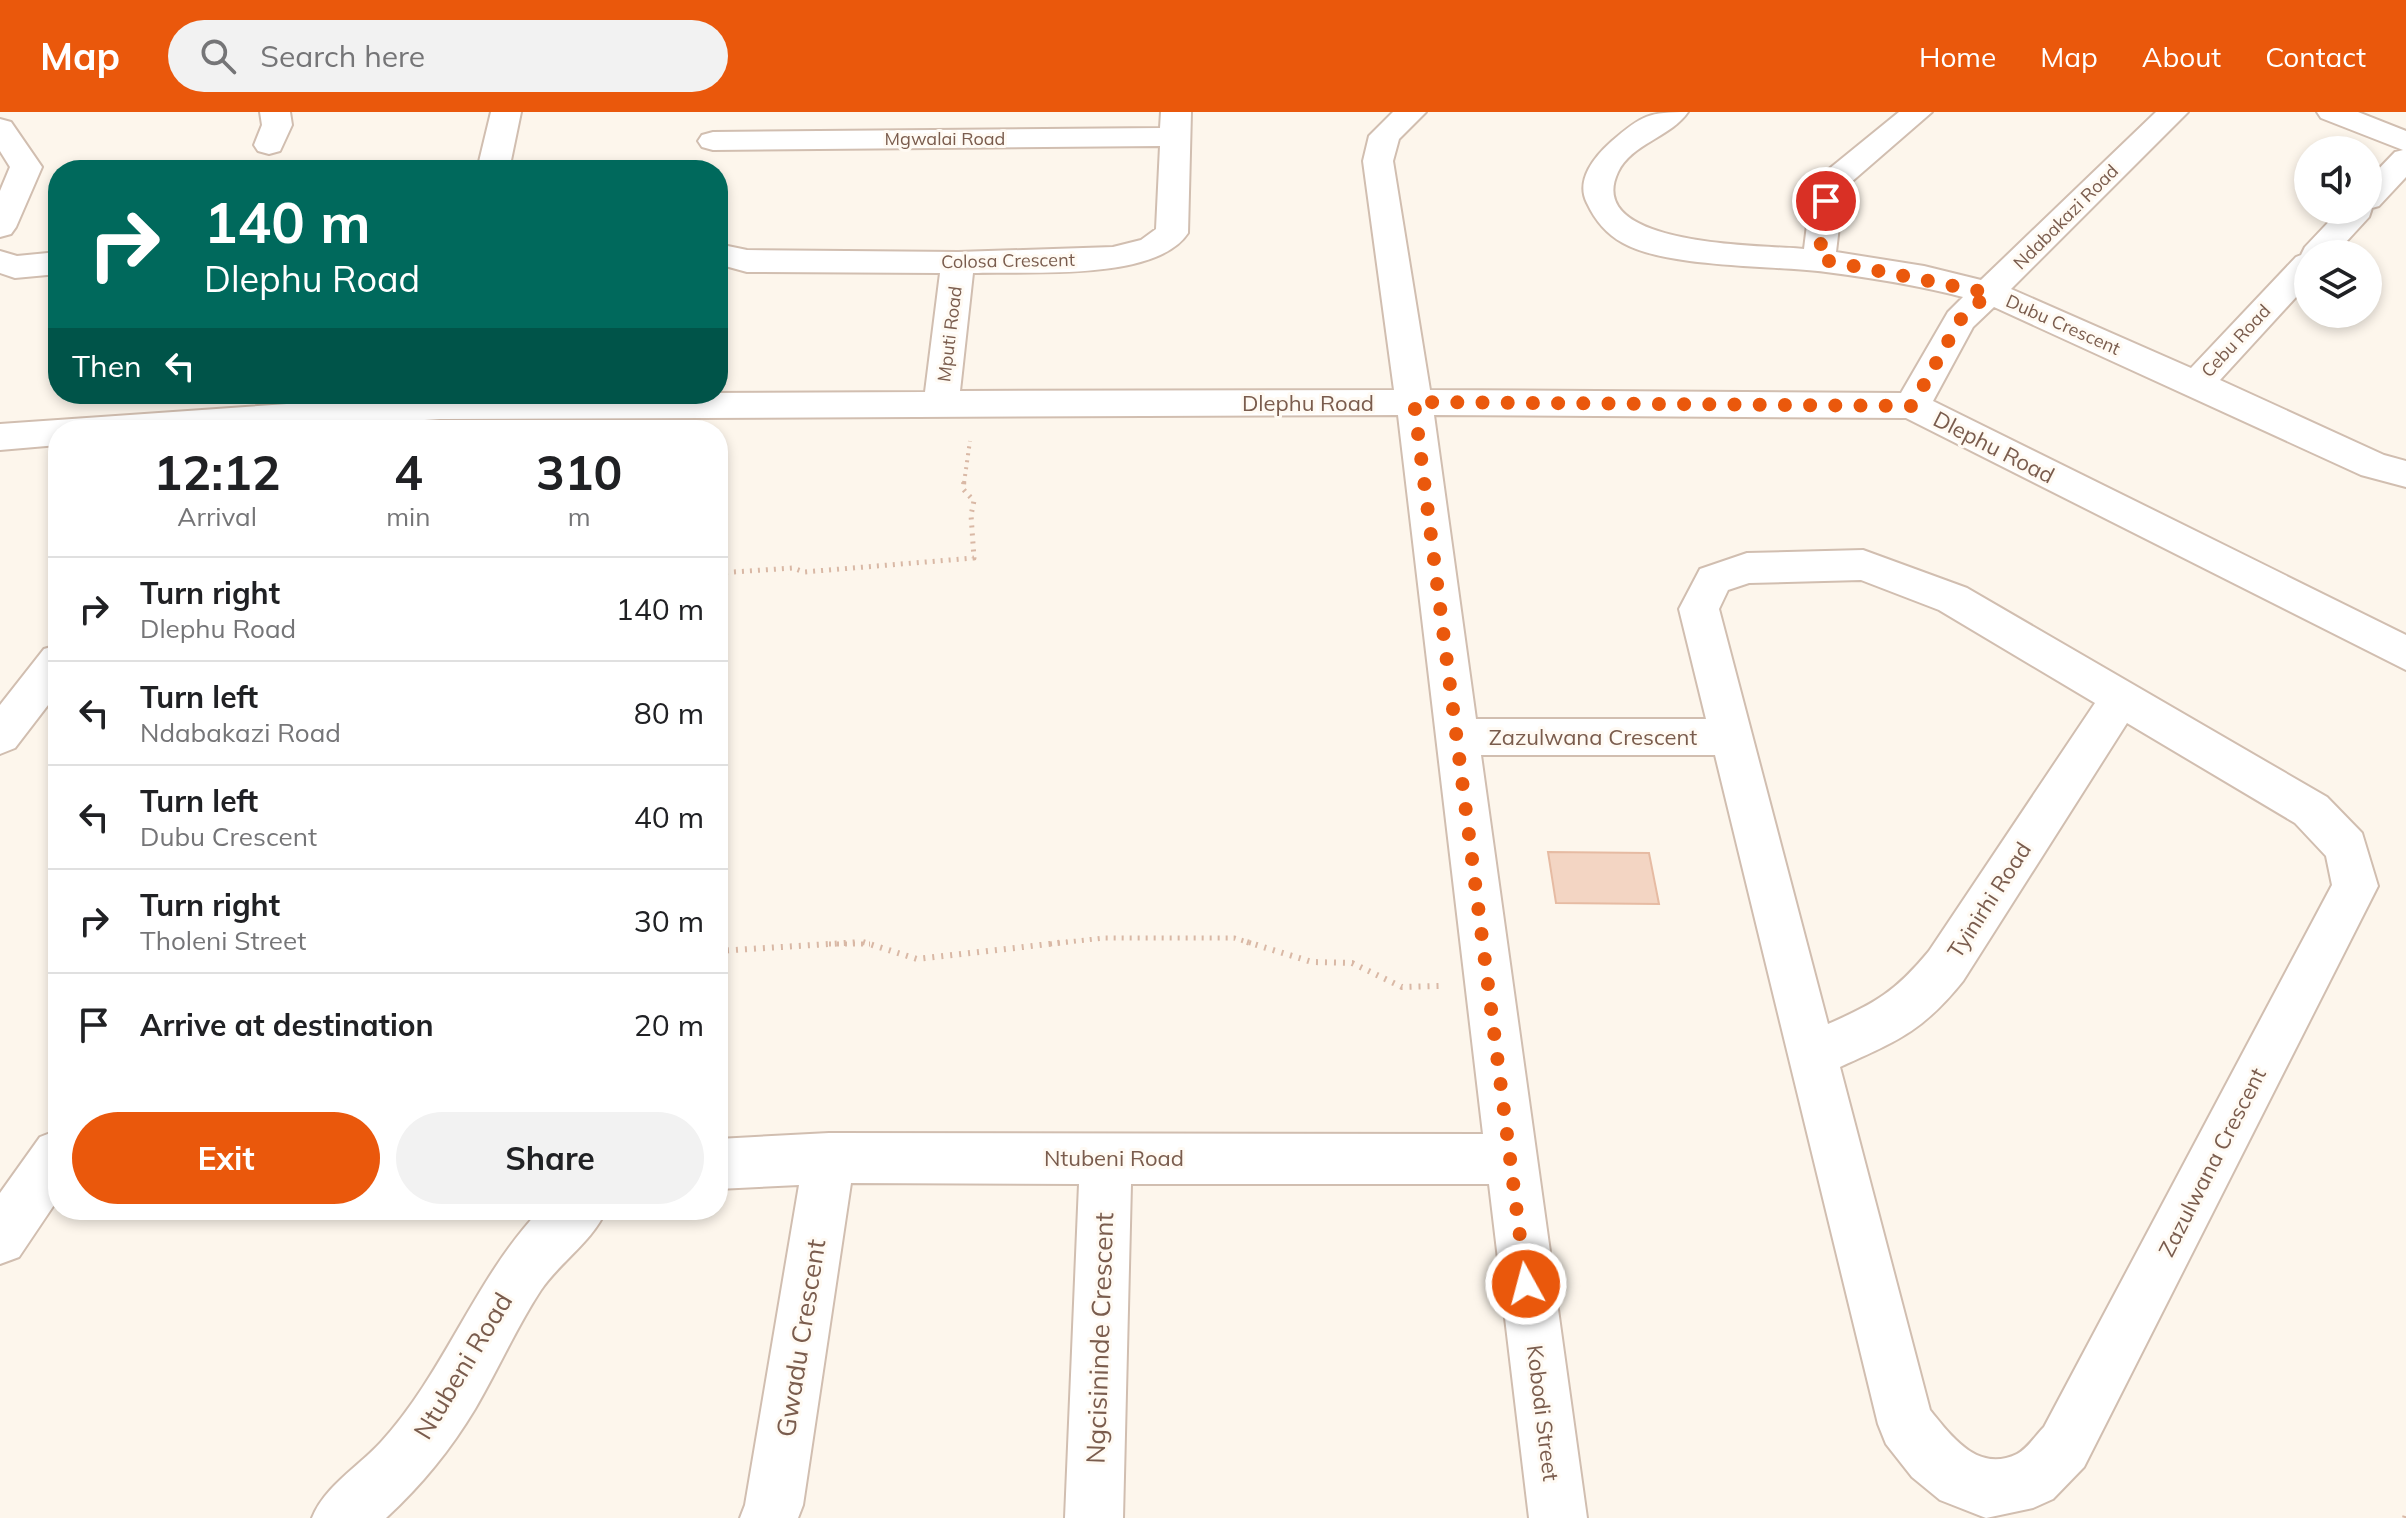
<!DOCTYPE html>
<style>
:root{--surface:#fff;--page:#f2f2f2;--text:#202124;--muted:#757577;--line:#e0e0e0;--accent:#ea580c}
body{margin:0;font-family:Mulish,sans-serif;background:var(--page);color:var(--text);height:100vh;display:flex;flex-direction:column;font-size:30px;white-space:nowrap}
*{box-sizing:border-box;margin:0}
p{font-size:26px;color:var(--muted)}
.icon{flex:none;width:44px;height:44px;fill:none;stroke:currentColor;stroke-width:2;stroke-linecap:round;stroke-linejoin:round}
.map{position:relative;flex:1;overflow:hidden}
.details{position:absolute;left:48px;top:308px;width:680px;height:800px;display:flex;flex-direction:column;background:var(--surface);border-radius:32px;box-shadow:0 4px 12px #0003}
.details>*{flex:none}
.hud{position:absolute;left:48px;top:48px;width:680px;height:244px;border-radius:32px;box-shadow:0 4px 12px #0003;background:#00695c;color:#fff;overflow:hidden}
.fabs{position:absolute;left:2294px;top:24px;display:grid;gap:16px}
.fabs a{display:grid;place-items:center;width:88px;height:88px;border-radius:50%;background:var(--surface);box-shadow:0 4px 12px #0003;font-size:40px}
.pin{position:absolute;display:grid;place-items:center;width:68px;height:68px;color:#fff;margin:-34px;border:4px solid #fff;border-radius:50%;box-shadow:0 2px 8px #0007}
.me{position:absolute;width:88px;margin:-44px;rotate:353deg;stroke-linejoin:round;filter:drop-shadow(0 0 6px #0008)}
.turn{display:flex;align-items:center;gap:28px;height:168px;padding:0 24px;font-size:36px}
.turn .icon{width:104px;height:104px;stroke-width:2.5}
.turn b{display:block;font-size:56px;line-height:68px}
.then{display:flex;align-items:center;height:76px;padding:0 24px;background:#0003;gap:16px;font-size:30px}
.eta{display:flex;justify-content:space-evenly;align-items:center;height:136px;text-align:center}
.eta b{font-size:48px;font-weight:700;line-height:56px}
.button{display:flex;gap:16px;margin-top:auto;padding:16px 24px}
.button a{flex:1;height:92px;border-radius:48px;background:var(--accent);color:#fff;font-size:32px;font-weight:700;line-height:92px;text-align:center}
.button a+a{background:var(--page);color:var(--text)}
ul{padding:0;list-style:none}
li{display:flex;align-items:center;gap:24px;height:104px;padding:0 24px;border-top:2px solid var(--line)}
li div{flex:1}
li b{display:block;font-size:30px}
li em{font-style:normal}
header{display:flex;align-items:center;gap:48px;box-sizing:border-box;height:112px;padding:0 40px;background:var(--accent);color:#fff}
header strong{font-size:38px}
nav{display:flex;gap:44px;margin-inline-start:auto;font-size:28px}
.search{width:560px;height:72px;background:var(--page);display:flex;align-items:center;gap:20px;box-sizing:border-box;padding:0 28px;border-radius:44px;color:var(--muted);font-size:30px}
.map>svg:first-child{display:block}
.building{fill:#f3d5c3;stroke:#e6bba3;stroke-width:2}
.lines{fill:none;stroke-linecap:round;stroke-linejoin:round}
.minor-casing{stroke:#d1beb0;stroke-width:4}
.path-far2{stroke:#d9b8a5;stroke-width:4;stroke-dasharray:2 5;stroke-linecap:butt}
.path-far1{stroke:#d9b8a5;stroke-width:5;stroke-dasharray:2 6;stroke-linecap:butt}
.path{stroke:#d9b8a5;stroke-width:6;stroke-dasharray:2 7;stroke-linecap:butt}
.minor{fill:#fff;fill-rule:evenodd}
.route{stroke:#ea580c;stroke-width:14;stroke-dasharray:0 25.2}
.labels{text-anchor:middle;stroke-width:6;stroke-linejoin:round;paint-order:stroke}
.far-street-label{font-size:18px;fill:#7a5c4d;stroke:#fffaf3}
.street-label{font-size:22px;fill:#7a5c4d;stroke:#fffaf3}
.near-street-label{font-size:26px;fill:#7a5c4d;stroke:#fffaf3}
</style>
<header>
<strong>Map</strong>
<div class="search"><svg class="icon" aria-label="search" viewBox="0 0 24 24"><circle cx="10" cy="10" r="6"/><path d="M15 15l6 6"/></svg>Search here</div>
<nav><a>Home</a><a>Map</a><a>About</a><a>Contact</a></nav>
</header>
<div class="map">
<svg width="2406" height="1406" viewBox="0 0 2406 1406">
<rect width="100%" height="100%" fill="#fdf6ec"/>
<path class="building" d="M1548,740L1649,741L1659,792L1556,791Z"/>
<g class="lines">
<g class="minor-casing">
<path id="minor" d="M260,0H290L292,13L280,39L269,42L258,39L254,33L262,13Z
M491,0H521L509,58H477Z
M1161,0H1191L1188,121C1156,170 1027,159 973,161L960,279L1394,278L1363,49L1369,24L1393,0H1426L1399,27L1393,49L1430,278L1901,281L1948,200L1963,185C1918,173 1872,166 1826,160C1771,153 1668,156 1623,131C1606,122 1595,108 1587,91C1575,68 1595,44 1612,29C1642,3 1649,0 1688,0C1671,25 1631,32 1618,60C1582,136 1767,133 1804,137L1810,89L1824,61L1899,0H1932L1849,72L1842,89L1836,140L1924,154L1981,168L2156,0H2188L2011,177L2191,256L2296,145L2301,143L2305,135L2340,98H2368V68L2395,40L2403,38L2321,6L2317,0H2358L2406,19V65L2379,94L2372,96L2369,105L2335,142H2308V172L2220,268L2384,343L2406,349V375L2361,363L1994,195L1973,215L1933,289L2406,523V558L1906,306L1434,303L1476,607H1706L1679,497L1700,457L1747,441L1863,438L1967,476L2327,685L2362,721L2378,774L2084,1355L2053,1387L2033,1396L1986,1406L1940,1388L1912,1365L1886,1332L1878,1312L1715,643H1481L1587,1406H1529L1489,1072H1131L1123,1406H1065L1079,1072L851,1071L803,1393L798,1406H740L745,1393L799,1073L718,1077V1027L829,1021L1483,1022L1398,303L440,307L268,318H58V333L0,338V312L432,282L925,280L940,161L747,160L718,152V132L747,138L958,140L1113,135L1141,128L1156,117L1160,34L713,38L702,35L698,29L702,23L713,20L1160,16ZM1861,468L1939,498L2095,591L1929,839C1896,879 1876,891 1828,912L1719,497L1728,478L1749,471ZM2127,611L2295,711L2326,744L2332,773L2044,1315C2036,1323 2027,1337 2017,1342C1978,1361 1952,1325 1930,1298L1840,955C1897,929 1922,920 1963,869Z
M0,7L11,10L42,55L16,115L11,122L0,125V79L10,55L0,39Z
M0,139L17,144L58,140V162L15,166L0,161Z
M58,533V580L15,636L0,642V593L44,537Z
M58,1018V1087L19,1145L0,1152V1081L40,1025Z
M606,1098C593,1129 560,1150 541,1178C516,1216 498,1258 475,1297C451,1337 421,1374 386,1406H312C325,1374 357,1356 381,1330C445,1260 474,1168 539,1099Z"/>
</g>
<path class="path-far2" d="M964,371L970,329"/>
<path class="path-far1" d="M718,461L793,456L804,460L974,446L971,403L974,389L963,377L964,369
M829,832H870
M1050,832L1104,826H1234L1254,832"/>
<path class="path" d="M863,830L917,847L1067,830
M1247,830L1312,850L1352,851L1402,875L1440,874
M718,839L861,830
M2405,1406L2406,1402"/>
<use href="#minor" class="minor"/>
</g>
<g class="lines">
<path class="route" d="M1526,1172L1414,290L1912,294L1960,208L1989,181L1819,147L1826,89"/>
</g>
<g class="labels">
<g class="far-street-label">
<text x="945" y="33">Mgwalai Road</text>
<text transform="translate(2066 105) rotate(-45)" y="6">Ndabakazi Road</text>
<text transform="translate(1008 149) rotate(-1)" y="6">Colosa Crescent</text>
<text transform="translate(2063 213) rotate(24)" y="6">Dubu Crescent</text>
<text transform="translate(950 222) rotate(-83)" y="6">Mputi Road</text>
<text transform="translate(2236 229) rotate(-47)" y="6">Cebu Road</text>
</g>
<g class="street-label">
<text x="1308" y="299">Dlephu Road</text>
<text transform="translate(1994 335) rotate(27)" y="8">Dlephu Road</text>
<text x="1593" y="633">Zazulwana Crescent</text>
<text transform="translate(1989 788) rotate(-57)" y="8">Tyinirhi Road</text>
<text x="1114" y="1054">Ntubeni Road</text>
<text transform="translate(2212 1050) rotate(-63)" y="8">Zazulwana Crescent</text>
<text transform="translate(1543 1301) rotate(83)" y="8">Kobodi Street</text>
</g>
<g class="near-street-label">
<text transform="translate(801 1226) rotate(-81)" y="9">Gwadu Crescent</text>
<text transform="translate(1100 1226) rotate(-88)" y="9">Ngcisininde Crescent</text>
<text transform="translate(463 1254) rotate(-59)" y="9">Ntubeni Road</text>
</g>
</g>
</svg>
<div class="fabs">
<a><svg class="icon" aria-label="sound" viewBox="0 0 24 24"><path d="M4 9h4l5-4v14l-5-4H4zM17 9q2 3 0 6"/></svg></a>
<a><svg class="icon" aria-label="layers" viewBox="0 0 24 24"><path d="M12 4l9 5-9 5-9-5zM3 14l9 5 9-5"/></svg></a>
</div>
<div class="pin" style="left:1826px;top:89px;background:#d93025"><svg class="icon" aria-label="arrive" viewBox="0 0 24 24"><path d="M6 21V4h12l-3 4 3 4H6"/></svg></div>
<svg class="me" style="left:1526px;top:1172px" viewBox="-20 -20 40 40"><circle r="17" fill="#ea580c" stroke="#fff" stroke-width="3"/><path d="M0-11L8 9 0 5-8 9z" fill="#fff"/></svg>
<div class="hud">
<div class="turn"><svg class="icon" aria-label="right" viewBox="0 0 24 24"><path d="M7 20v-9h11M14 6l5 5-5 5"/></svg><div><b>140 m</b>Dlephu Road</div></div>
<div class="then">Then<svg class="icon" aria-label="left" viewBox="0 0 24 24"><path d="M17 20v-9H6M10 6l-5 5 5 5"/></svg></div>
</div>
<section class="details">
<div class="eta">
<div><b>12:12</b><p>Arrival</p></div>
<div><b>4</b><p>min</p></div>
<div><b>310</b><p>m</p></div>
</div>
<ul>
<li><svg class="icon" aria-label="right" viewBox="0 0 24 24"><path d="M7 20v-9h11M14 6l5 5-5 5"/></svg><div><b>Turn right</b><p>Dlephu Road</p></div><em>140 m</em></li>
<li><svg class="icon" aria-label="left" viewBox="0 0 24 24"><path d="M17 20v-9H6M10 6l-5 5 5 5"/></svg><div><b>Turn left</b><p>Ndabakazi Road</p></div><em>80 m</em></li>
<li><svg class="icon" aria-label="left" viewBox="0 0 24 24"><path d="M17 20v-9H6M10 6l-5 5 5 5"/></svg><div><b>Turn left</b><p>Dubu Crescent</p></div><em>40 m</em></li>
<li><svg class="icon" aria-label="right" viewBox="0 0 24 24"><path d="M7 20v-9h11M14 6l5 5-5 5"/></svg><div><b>Turn right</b><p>Tholeni Street</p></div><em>30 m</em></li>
<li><svg class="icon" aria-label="arrive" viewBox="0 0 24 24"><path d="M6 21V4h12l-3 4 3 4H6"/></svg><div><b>Arrive at destination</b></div><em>20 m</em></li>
</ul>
<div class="button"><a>Exit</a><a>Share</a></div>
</section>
</div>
